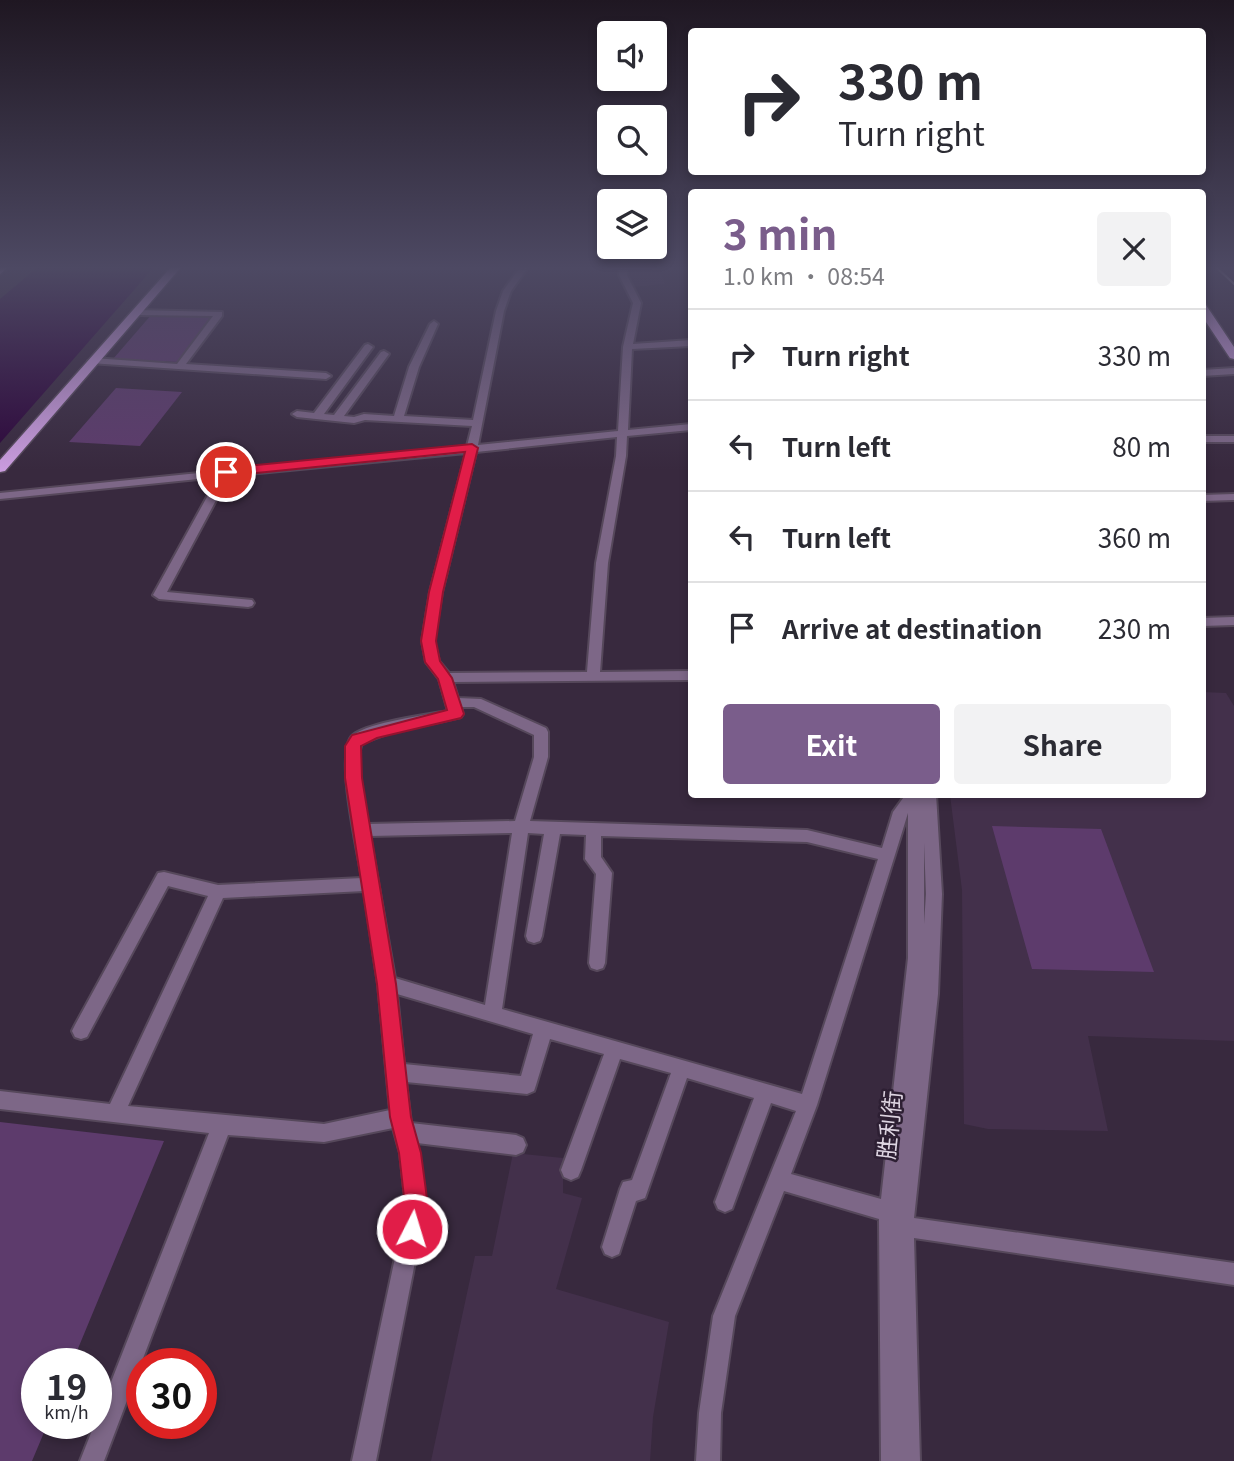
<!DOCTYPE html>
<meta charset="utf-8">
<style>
:root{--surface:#fff;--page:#f2f2f3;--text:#2b2b33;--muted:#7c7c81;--line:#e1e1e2;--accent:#7a5d8b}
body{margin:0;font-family:Georgia,"Noto Sans SC",serif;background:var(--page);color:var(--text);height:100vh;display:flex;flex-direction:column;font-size:26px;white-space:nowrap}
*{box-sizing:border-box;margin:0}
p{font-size:23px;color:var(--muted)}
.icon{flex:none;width:38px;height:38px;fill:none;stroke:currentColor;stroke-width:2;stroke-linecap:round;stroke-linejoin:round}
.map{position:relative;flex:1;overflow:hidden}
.details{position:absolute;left:688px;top:189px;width:518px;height:609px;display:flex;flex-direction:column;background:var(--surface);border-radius:7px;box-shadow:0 4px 10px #0003}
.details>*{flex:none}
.guide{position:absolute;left:688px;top:28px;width:518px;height:147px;border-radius:7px;box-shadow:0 4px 10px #0003;background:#fff;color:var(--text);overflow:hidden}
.buttons{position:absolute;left:597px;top:21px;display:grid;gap:14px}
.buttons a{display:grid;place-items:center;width:70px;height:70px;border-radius:7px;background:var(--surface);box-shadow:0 4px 10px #0003;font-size:35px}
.speed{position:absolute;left:21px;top:1348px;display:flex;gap:14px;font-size:35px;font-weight:700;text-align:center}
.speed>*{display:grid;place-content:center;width:91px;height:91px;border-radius:50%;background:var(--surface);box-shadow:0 4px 10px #0003;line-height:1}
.speed small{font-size:18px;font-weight:400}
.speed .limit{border:10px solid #d22;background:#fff;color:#111}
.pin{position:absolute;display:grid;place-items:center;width:60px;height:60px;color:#fff;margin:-30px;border:4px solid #fff;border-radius:50%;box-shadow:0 2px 7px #0007}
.me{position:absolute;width:77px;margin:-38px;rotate:5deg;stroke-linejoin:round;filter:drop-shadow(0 0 5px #0008)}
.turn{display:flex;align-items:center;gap:24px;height:147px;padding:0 35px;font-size:32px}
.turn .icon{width:91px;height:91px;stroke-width:2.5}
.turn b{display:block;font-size:49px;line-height:60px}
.round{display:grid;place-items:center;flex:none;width:74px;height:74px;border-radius:7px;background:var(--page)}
.head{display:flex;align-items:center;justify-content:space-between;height:119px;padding:0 35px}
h1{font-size:42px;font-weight:700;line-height:52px;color:var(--accent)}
.primary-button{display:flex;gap:14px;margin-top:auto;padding:14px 35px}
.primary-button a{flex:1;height:80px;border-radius:7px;background:var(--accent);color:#fff;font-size:28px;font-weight:700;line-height:80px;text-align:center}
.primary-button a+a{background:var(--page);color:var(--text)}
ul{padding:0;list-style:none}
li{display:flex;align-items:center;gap:21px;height:91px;padding:0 35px;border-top:2px solid var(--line)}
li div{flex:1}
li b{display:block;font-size:26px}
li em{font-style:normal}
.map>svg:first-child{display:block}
.built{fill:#43304b}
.green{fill:#5d3b6c}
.water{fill:#2d063b}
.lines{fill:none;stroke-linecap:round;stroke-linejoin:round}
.minor-casing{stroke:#56485b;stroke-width:4}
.major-casing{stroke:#56485b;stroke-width:3}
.highway-casing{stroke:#56485b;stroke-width:3}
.minor{fill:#7d6787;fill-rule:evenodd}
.major{fill:#ca9cde;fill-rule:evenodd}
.highway{fill:#e2b7f6;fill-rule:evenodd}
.rail{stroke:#a69baa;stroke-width:2}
.route{fill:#e11d48;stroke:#92132f;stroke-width:2}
.labels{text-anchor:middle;stroke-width:5;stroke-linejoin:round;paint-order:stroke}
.near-street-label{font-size:23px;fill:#ddd4e1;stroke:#2d1f33}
</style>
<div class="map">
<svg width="1234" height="1461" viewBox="0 0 1234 1461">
<rect width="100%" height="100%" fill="#38293e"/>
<path class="built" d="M629,266H658L665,284L633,287L627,275Z
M1202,692L1226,693L1234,706V1041L1088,1036L1108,1131L988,1129L964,1124L962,890L950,795L1202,794Z
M513,1153L563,1158V1193L582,1198L556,1289L669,1322L653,1417L650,1461H431L475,1256H492Z"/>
<path class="green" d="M152,314L213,317L178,362L113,359Z
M116,388L182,392L140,446L69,442Z
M992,826L1101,829L1154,972L1032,969Z
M0,1122L164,1141L72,1363H37V1423H48L32,1461H0Z"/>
<path class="water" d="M39,266H155L0,443V299Z"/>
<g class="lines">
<g class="minor-casing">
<path id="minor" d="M521,266H529L511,291L504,311L478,445L618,431L623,347L633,303L619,275L620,266H628L627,275L641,303L633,344L691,340V346L632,349L628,430L691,424V430L627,436L626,456L608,563L600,672L691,671V680L453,682L458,698L481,699L546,728L548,732V757L530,821L807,830L882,848L893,812L906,794H936L942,894L938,994L914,1218L1234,1263V1285L914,1238L920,1461H881L879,1219L784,1191L735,1316L721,1413L720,1461H696L699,1413L713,1316L796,1111L771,1103L732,1209L725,1212L718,1209L715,1202L754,1098L687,1078L645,1198L636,1201L619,1254L612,1257L605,1254L602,1247L620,1189L623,1182L632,1180L671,1073L620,1059L581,1170L578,1177L571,1180L564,1177L561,1170L604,1054L550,1039L536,1085L534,1091L527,1094L406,1082L411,1123L516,1135L523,1138L526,1145L523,1152L516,1155L417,1143L426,1206L376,1461H352L406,1206L400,1153L393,1128L324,1142L228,1135L104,1461H80L209,1133L0,1109V1091L110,1104L208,896L168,886L87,1037L81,1039L75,1037L72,1031L75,1025L158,873L164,872L218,885L362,878C358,853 334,750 353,735C370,722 426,715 448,711L439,679L426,662L422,641L430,592L466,453L229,476L167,592L252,600L254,603L252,606L248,607L159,599L153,595L218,477L0,499V493L467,446L472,426L365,420L354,423L297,417L292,414L297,411L314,413L365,345L368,344L373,347L324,414L334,415L381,352L384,351L389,354L344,416L354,417L364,414L394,416L409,367L430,324L434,321L438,324L419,367L404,416L473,420L496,311L503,291ZM617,437L616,456L596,563L587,672L449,673L439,661L434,641L442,592L476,452ZM461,707H474L534,735V757L515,821L368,824C364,800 353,766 362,743L389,733L461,717L463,714ZM908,813V958L881,1199L791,1174L817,1105ZM512,833L485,1005L395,978L370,836ZM528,833L544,834L526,936L528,941L534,943L540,941L542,936L560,834L586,835L585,859L596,874L589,963L591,968L597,970L603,968L605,963L612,873L601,857V836L807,842L878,859L802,1094L502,1009ZM924,843L926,894L924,924ZM364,891L378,984L390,1110L324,1124L128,1106L223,898ZM397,994L533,1034L521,1076L404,1064Z
M134,310L222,312V316L186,364L326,373L331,376L326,379L90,363L88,361L93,358L177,364L213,316L137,315L133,312Z
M1234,368V374L1202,376V370Z
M1202,436H1234V442H1202Z
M1234,494V500L1202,501V495Z
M1234,617V625L1202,626V618Z"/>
</g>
<g class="major-casing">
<path id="major" d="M172,266H182L5,471L0,472V460Z
M1202,304L1206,305L1234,347V359L1230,358L1202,316Z"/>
</g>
<g class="highway-casing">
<path id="highway" d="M0,266H10L0,274Z"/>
</g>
<use href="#minor" class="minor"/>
<use href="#major" class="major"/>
<use href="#highway" class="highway"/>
<path class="rail" d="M1215,266L1234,284"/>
</g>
<linearGradient id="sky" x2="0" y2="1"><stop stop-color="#1f1722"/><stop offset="0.57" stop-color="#4d4963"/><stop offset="1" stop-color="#4d4963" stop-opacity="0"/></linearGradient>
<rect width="1234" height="470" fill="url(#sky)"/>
<path class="route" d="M472,444L478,448L443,592L436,641L440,661L452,678L464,714L461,718L377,738L361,746L362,778L396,984L411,1117L421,1153L428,1206L420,1237L412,1240L404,1237L401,1229L405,1206L399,1153L390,1117L377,984L345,778V746L352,735L447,710L438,679L425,662L421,641L429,592L465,452L226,476L220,472L226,468Z"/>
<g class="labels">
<g class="near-street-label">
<text transform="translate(890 1125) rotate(-84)" y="8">胜利街</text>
</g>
</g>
</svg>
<div class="buttons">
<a><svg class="icon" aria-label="sound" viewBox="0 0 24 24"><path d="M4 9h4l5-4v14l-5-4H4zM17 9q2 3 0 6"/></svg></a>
<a><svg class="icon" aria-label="search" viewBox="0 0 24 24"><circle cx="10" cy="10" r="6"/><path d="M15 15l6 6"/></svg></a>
<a><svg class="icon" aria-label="layers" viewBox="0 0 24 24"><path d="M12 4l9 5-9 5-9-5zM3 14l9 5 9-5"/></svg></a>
</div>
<div class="speed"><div>19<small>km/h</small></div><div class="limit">30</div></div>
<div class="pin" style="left:226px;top:472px;background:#d93025"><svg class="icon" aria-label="arrive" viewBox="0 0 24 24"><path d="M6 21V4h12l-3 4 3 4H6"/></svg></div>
<svg class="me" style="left:412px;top:1229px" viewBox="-20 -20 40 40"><circle r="17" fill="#e11d48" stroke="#fff" stroke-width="3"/><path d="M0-11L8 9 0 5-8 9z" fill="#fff"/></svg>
<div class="guide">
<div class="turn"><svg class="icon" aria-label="right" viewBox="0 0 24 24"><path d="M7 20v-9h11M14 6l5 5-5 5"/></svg><div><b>330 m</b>Turn right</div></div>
</div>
<section class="details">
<div class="head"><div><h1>3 min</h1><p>1.0 km · 08:54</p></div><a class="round"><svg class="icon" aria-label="close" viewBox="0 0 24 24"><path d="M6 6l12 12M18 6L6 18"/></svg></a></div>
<ul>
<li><svg class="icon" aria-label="right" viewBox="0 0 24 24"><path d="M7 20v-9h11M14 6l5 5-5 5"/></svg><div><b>Turn right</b></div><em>330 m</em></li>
<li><svg class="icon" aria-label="left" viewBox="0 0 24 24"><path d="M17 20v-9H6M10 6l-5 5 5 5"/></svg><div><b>Turn left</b></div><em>80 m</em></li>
<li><svg class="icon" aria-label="left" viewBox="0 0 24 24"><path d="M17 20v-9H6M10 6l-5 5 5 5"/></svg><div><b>Turn left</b></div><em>360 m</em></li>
<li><svg class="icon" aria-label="arrive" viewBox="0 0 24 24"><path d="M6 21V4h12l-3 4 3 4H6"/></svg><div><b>Arrive at destination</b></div><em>230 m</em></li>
</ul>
<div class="primary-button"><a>Exit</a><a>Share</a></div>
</section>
</div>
